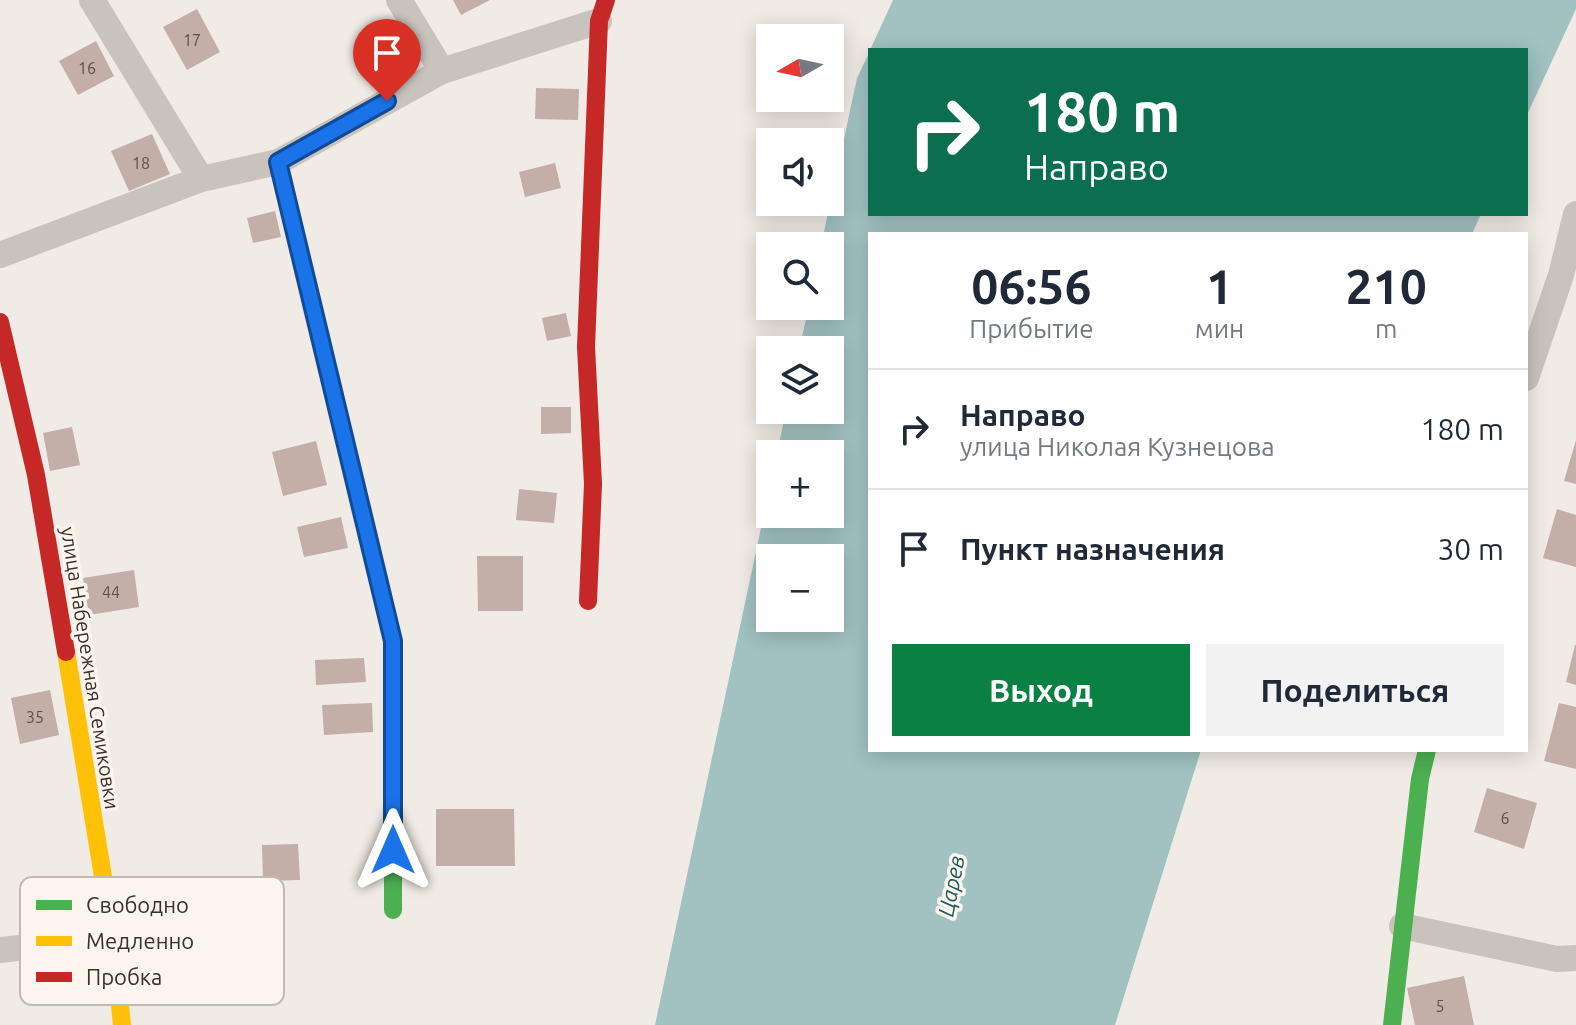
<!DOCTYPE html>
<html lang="ru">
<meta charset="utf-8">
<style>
:root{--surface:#fff;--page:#f2f2f3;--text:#1f2937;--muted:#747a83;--line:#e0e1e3;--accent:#0b8043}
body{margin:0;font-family:Ubuntu,sans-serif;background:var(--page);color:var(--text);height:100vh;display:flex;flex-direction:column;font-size:30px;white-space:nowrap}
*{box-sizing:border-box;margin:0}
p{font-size:26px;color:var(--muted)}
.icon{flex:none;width:44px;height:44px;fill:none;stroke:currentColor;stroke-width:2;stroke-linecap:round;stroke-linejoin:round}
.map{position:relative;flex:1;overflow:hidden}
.details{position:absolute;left:868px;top:232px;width:660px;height:520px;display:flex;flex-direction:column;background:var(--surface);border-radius:0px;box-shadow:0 4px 20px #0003}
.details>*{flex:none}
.hud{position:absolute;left:868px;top:48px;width:660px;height:168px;border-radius:0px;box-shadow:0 4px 20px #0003;background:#0b6e4f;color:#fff;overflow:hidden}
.needle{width:52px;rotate:261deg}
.controls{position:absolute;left:756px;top:24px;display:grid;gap:16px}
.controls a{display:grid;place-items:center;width:88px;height:88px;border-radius:0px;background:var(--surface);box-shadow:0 4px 20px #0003;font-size:40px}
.pin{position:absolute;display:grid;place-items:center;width:68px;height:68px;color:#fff;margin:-82px -34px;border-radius:50% 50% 50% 0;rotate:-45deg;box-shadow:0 0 8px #0007}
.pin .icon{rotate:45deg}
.me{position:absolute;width:88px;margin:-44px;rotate:0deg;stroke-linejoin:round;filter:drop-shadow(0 0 6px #0008)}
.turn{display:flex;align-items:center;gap:28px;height:168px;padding:0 24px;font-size:36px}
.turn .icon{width:104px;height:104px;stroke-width:2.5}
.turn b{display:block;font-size:56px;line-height:68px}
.eta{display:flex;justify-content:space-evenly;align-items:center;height:136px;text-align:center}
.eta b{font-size:48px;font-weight:600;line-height:56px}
.button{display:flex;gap:16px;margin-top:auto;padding:16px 24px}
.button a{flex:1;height:92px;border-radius:0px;background:var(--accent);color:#fff;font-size:32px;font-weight:600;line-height:92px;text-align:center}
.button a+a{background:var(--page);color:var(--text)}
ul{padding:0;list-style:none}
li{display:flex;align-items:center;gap:24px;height:120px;padding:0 24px;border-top:2px solid var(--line)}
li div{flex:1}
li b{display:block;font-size:30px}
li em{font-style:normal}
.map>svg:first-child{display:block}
.water{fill:#a1c2c1;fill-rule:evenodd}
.building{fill:#c3afa7}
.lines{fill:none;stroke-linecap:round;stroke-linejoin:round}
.street{stroke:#c9c3be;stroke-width:26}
.fast{stroke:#4caf50;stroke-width:18}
.slow{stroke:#ffc107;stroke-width:18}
.jam{stroke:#c62828;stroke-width:18}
.route-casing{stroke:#114b97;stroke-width:20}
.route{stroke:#1a73e8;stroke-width:14}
.labels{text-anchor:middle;stroke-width:7;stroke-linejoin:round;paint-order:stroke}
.number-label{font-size:16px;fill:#5d504a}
.street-label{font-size:20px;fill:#3b302b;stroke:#fbf5ee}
.water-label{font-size:22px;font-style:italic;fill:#1f5a5e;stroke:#fbf5ee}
.key{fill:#fbf5ee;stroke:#c1bab4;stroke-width:2}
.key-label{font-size:22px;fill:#3b302b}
</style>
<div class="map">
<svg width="1576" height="1025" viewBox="0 0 1576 1025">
<rect width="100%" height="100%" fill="#f0ebe5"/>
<path class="water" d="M893,0H1576V9L1526,117V50H870Z
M870,51V214H1481L1472,234H870V750H1201L1115,1025H655L770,486V514H830V454H777L786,410H830V350H799L809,306H830V246H821L857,78ZM770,558H830V618H770Z"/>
<path class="building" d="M453,0H490L461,15Z
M197,9L220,52L187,70L163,27Z
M96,41L114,76L78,95L59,61Z
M536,88L579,89L578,120L535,119Z
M152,134L170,174L129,191L111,151Z
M555,163L561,188L525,197L519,172Z
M275,211L281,237L253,243L247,218Z
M566,313L571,336L547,341L542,318Z
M541,407H571V433L541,434Z
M72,427L80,465L50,471L43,433Z
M1576,440V484L1564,481Z
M316,441L327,485L283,496L272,452Z
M519,489L557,493L554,523L516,520Z
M1557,509L1576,515V567L1543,558Z
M341,517L348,548L304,557L297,527Z
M477,556H523V611H478Z
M134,570L139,607L89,615L83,578Z
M1575,645H1576V685L1566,682Z
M364,658L366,682L316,685L315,660Z
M50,690L59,735L20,744L11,698Z
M372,703L373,732L324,735L322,705Z
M1559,703L1576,707V769L1544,761Z
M1487,788L1537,803L1524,849L1474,832Z
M436,809H514L515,866H436Z
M298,844L300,880L263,881L262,845Z
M1464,976L1474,1025H1415L1407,988Z"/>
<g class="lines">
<path class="street" d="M92,0L201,179
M399,0L442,71
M0,255L201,179L278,162L442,71L599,21
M1526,378L1561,275L1576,214
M1402,926L1557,959L1576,958
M0,950L113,937"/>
<path class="fast" d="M393,698V910
M1392,1025L1420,779L1427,750"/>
<path class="slow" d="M278,162L393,641V698
M66,652L113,937L122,1025"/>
<path class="jam" d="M0,322L36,475L66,652
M588,601L593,484L586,347L599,21L606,0"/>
</g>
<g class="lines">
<g class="route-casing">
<path id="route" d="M387,101L278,162L393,641V850"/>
</g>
<use href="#route" class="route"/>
</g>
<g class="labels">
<g class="number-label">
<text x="192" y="46">17</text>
<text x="87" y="74">16</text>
<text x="141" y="169">18</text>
<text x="111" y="598">44</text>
<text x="35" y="723">35</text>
<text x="1505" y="824">6</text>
<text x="1440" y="1012">5</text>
</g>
<g class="street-label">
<text transform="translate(90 668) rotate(81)" y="7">улица Набережная Семиковки</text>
</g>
<g class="water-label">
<text transform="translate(951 886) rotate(-79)" y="8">Царев</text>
</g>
</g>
<rect x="20" y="877" width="264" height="128" rx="12" class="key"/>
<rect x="36" y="900" width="36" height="10" fill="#4caf50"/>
<rect x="36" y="936" width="36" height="10" fill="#ffc107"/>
<rect x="36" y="972" width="36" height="10" fill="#c62828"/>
<g class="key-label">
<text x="86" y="913">Свободно</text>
<text x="86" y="949">Медленно</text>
<text x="86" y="985">Пробка</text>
</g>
</svg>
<div class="controls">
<a><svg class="needle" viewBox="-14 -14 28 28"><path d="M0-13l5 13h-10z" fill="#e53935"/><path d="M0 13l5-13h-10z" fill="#747a83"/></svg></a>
<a><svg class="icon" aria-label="sound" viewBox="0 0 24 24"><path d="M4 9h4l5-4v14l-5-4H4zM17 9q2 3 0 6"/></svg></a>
<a><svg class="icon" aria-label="search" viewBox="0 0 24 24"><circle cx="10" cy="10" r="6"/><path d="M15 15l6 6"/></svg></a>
<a><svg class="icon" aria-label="layers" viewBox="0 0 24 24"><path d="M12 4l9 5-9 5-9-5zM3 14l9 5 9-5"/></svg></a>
<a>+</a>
<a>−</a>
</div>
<div class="pin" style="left:387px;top:101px;background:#d93025"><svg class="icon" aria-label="arrive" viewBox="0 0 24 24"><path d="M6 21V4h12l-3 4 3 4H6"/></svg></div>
<svg class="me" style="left:393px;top:850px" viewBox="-20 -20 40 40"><path d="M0-17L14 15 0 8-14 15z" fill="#1a73e8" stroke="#fff" stroke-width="4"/></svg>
<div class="hud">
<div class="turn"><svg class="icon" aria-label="right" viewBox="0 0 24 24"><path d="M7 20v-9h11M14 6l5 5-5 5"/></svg><div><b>180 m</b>Направо</div></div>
</div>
<section class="details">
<div class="eta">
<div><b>06:56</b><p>Прибытие</p></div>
<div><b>1</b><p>мин</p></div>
<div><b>210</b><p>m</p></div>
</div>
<ul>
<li><svg class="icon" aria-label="right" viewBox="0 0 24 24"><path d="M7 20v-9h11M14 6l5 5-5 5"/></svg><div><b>Направо</b><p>улица Николая Кузнецова</p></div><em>180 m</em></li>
<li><svg class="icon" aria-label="arrive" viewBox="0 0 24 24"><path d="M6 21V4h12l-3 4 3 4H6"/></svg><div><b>Пункт назначения</b></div><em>30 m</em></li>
</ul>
<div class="button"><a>Выход</a><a>Поделиться</a></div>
</section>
</div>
